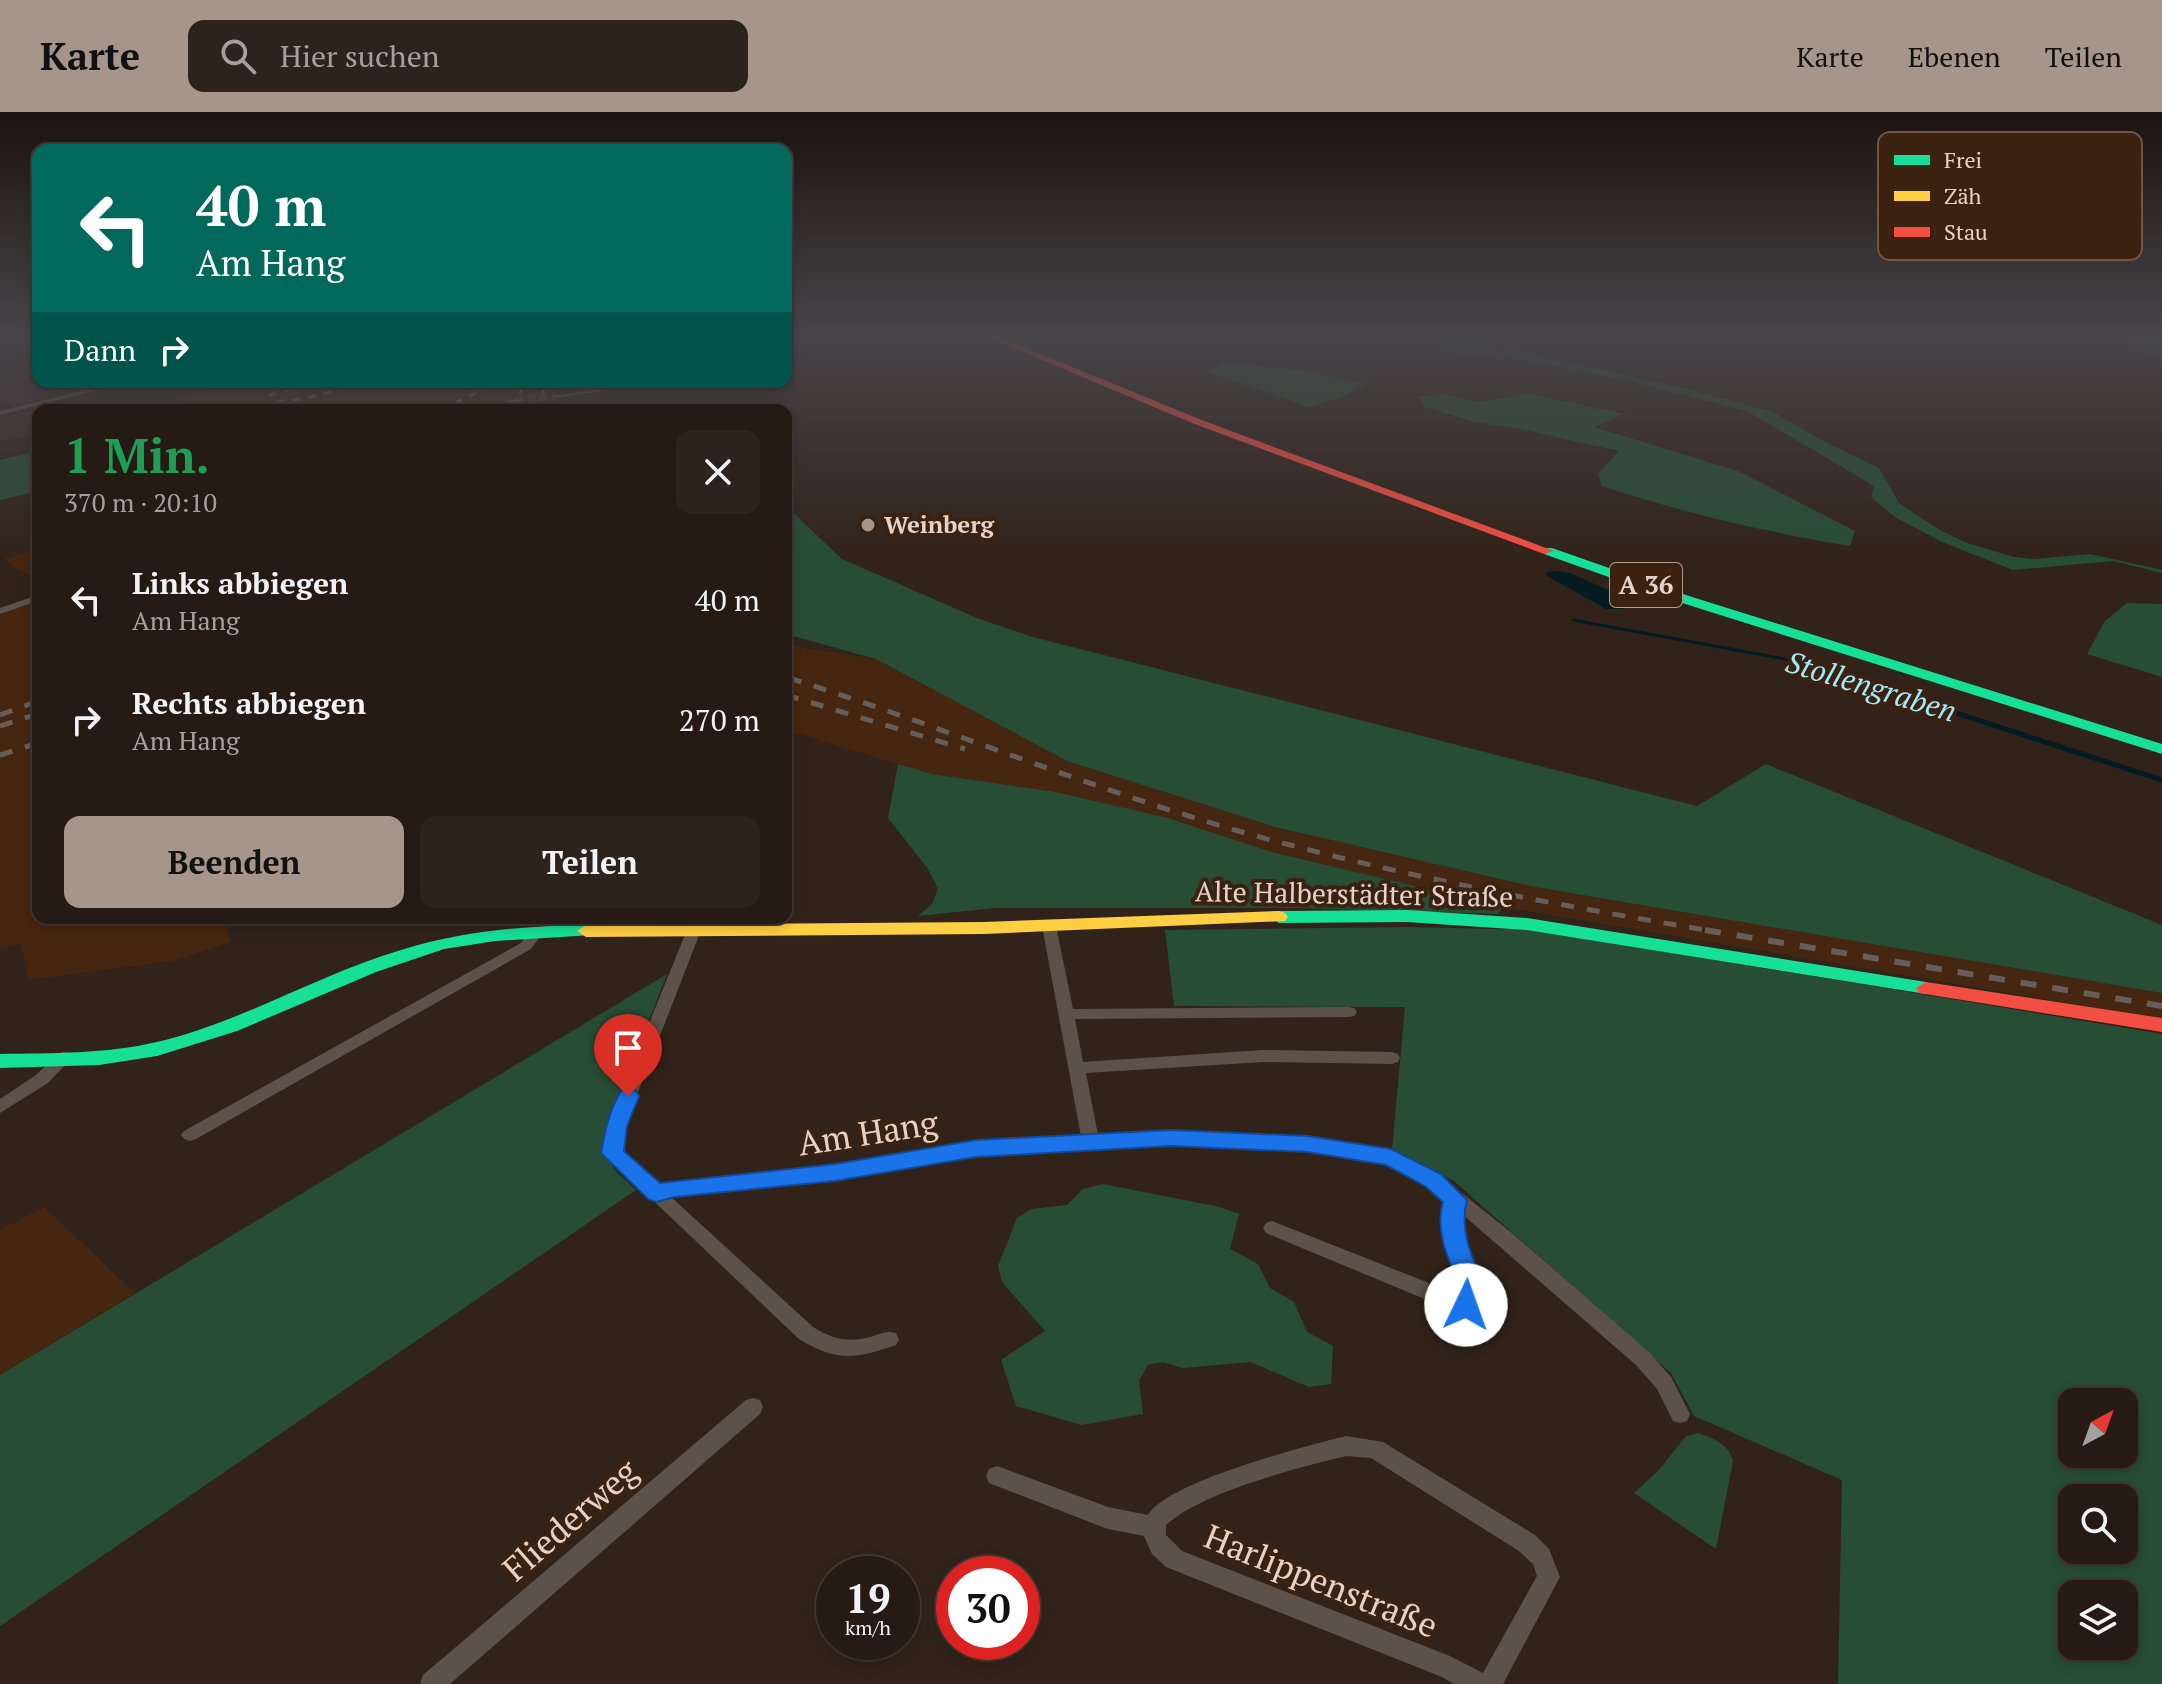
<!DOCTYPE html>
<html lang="de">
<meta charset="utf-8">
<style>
:root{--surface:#251a14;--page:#2d231d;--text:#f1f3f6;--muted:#a3a1a0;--line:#423834;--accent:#a5958b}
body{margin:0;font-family:"PT Serif",serif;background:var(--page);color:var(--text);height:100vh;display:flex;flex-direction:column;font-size:30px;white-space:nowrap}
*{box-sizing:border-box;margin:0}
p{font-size:26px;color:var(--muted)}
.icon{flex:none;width:44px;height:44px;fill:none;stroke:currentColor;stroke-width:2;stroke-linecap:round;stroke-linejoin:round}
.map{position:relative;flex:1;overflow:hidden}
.panel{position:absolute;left:32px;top:292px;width:760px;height:520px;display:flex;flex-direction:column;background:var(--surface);border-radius:16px;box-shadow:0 4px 12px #0003,0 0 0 2px var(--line)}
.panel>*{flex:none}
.hud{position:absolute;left:32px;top:32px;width:760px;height:244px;border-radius:16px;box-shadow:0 4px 12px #0003,0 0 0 2px var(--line);background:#00695c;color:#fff;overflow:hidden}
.needle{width:52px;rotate:41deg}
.fabs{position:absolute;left:2058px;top:1276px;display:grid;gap:16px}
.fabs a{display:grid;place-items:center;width:80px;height:80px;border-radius:16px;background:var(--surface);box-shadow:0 4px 12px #0003,0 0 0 2px var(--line);font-size:40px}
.speed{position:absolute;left:816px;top:1444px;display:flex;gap:16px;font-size:40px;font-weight:700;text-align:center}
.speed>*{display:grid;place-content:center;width:104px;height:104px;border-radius:50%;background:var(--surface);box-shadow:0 4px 12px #0003,0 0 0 2px var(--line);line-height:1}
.speed small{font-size:20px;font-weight:400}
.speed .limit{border:12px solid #d22;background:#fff;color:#111}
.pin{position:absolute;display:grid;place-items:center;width:68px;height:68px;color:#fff;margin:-82px -34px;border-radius:50% 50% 50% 0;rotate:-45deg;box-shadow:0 0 8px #0007}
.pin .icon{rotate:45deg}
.me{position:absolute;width:88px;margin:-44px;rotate:3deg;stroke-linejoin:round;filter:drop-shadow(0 0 6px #0008)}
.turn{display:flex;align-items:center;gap:28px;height:168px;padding:0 32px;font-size:36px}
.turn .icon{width:104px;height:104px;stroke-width:2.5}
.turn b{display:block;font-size:56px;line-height:68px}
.then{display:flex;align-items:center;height:76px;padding:0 32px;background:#0003;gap:16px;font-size:30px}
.round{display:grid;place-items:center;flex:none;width:84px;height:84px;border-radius:16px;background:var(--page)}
.overview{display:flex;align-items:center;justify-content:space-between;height:136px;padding:0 32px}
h1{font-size:48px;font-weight:700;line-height:60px;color:#1e9e55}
.action{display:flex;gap:16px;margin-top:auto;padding:16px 32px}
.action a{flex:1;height:92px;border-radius:16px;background:var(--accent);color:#111;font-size:32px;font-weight:700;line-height:92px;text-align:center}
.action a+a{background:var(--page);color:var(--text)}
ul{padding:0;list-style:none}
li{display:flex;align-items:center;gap:24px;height:120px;padding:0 32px}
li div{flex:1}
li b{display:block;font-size:30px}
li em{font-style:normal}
header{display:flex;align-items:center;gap:48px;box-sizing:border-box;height:112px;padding:0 40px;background:var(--accent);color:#111}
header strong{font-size:38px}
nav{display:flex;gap:44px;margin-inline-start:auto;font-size:28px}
.search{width:560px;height:72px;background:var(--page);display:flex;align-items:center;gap:20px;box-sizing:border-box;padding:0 28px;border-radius:16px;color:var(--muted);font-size:30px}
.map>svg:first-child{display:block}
.built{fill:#442611}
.education{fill:#3c2928}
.green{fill:#274d35;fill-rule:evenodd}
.water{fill:#041c20}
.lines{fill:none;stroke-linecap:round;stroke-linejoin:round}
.stream-far1{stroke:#041c20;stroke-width:3}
.stream{stroke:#041c20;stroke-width:5}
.street-tunnel{stroke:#4c3d34;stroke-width:8;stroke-dasharray:8 4;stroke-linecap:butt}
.street{fill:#5d524b;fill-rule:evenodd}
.fast{fill:#16e098;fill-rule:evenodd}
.slow{fill:#ffcf43;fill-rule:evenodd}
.jam{fill:#f24e42;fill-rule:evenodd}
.rail-far2{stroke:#685e59;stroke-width:3;stroke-dasharray:8 8;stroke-linecap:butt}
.rail-far1{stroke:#685e59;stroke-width:5;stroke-dasharray:13 13;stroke-linecap:butt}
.rail{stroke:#685e59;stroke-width:6;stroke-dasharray:16 16;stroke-linecap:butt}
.route{fill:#1a73e8;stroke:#114b97;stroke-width:2}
.poi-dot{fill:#a5958b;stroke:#3b2110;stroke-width:3}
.labels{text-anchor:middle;stroke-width:8;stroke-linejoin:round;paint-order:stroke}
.far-poi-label{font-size:24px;font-weight:bold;fill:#e4d2c8;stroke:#3b2110;text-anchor:start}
.shield{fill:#3b2110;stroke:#b19d91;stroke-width:2}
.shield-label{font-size:26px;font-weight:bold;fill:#e4d2c8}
.street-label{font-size:28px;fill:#e4d2c8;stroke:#3b2110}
.water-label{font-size:30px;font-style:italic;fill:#a0eafc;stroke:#3b2110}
.near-street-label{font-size:34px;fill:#e4d2c8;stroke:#3b2110}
.key{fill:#3b2110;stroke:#6e5647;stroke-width:2}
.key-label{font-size:22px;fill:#e4d2c8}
</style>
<header>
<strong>Karte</strong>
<div class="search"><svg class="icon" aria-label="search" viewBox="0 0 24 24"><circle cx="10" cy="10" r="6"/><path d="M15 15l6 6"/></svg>Hier suchen</div>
<nav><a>Karte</a><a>Ebenen</a><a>Teilen</a></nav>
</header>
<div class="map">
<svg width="2162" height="1572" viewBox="0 0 2162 1572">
<rect width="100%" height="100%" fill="#31231a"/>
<path class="built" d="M225,270H583L560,273L556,284L558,298H209L175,286L228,272Z
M38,437V467L18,458L4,447Z
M38,489V806H224L231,830L172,849L28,868L21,831L0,837V501Z
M786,533L876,547L1067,649L1275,715L1535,775L2162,881V907L1503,795L1276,741L1168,706L1056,680L931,662L786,618Z
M44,1095L135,1181L0,1263V1118Z"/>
<path class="education" d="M38,250V270H105L15,294L0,289V264L17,255Z
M38,299V325L0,328V304Z"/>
<path class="green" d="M1417,223H1435L1482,236L1530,241L1691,278L1773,300L1823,329L1879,356L1899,391L1940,418L1967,431L2014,445L2034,447L2090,442L2162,458V461L2113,449L2013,458L1942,430L1895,405L1871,385L1874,374L1747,299L1625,268L1525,248L1445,239Z
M2115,223H2162V248L2124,234Z
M1223,250L1302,258L1365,272L1342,285L1309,295L1206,259Z
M1527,281L1625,302L1594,315L1738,359L1855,419L1850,434C1765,420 1684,401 1602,374L1598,362L1619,339L1521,317L1474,310L1425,295L1417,284L1445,283L1482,290Z
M38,339V379L0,388V348Z
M786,394L842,447L977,506L1029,524L1697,694L1766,652L2162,813V881L1535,775L1275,715L1067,649L876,547L786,522Z
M2127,491L2162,492V565L2087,542L2105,509Z
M898,652L932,662L1056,680L1168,706L1272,740L1503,795L1498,802L1297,796H995L918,804L932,792L938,777L928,757L888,706Z
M1407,815L1532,818L2162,922V1572H1838L1842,1368L1694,1304L1671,1261L1454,1069L1392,1038L1405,895L1174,894L1165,818ZM2072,1290H2124V1342H2072ZM2072,1386H2124V1438H2072ZM2072,1482H2124V1534H2072Z
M667,862L609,1011L602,1039L617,1061L636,1078L0,1514V1263Z
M1103,1072L1220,1095L1239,1102L1230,1137L1258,1152L1270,1176L1294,1190L1307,1220L1333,1234L1331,1272L1309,1275L1250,1250L1183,1256L1163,1250L1148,1253L1139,1269L1143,1302L1082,1313L1016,1294L1001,1248L1045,1219L1002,1170L998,1154L1017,1106L1031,1097L1067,1093L1083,1077Z
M1698,1321C1713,1326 1730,1333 1733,1349L1716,1437L1634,1381L1658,1359L1686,1324Z"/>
<path class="water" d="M1554,459L1570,461L1626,486L1629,490L1622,497H1606L1547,464V460Z"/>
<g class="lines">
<path class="stream-far1" d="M1573,508L1801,550L1855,568"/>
<path class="stream" d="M1849,566L2162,668"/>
<path class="street-tunnel" d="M516,289L556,284"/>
<path class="street" d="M117,270H130L0,303V299Z
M642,270H662L556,286L552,284Z
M516,287H519V291L481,298H465Z
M38,483V489L0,502V496Z
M1049,810L1056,814L1073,897L1349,895L1354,896L1357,900L1354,904L1349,905L1075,907L1083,950L1263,938L1392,940L1398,942L1400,946L1398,950L1392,952L1263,950L1086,961L1098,1023L1171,1020L1308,1026L1397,1041L1439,1063L1512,1121L1650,1241L1671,1265L1690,1302L1687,1309L1680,1311L1673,1309L1657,1277L1636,1253L1461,1101L1463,1124L1487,1183C1479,1198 1467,1203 1451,1198L1266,1121L1263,1116L1266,1111L1272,1109L1462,1184L1467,1181C1455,1150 1437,1122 1446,1088L1427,1073L1387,1052L1308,1038L1171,1032L976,1042L835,1068L670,1084L813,1215C833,1227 848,1231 870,1225C880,1222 886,1218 896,1221L899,1227L896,1233C855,1247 837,1250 799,1227L603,1041L607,1014L687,818L694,814L701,818L625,1014L621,1039L659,1073L675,1069L835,1054L976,1030L1081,1024L1042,814Z
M537,815L544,819L531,837L196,1027L190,1029L184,1027L181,1023L184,1019L521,831L532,816Z
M64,940L70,942L72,946L48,971L0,1001V987L36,963L58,942Z
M753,1286L760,1288L763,1295L760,1302L450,1572H420L423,1563L746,1288Z
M1346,1324L1383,1330L1535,1423L1549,1437L1560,1465L1503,1572H1454L1442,1565L1166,1455L1152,1442L1144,1424L1108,1417L989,1371L986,1364L989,1357L997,1354L1108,1395L1148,1403C1167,1370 1306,1334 1346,1324ZM1346,1344L1371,1346L1519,1439L1533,1452L1537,1464L1483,1561L1450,1544L1182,1439L1166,1423V1413C1202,1380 1297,1356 1346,1344Z"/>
<path class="fast" d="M1544,436H1552L1689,484L2162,632V642L1679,490L1544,442Z
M1407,798L1527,806L1926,870L1936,876L1926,882L1527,818L1407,810L1279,811L1270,805L1279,799Z
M586,813L593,815L595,819L593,823L495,829L444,837L376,860L237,919L157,944L99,953L0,956V942C52,941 106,942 157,930C242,910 317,863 401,838C462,819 522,814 586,813Z"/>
<path class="slow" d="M1279,799L1285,801L1288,805L1285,809L984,822L586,825L577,819L586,813L984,810Z"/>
<path class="jam" d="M983,223H995L1199,307L1554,439L1544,442L1192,311Z
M1926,870L2162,906V920L1919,881L1916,876Z"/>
<path class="rail-far2" d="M269,283L310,271
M229,298L311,285L369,270
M440,298L499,270
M519,298L522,270
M542,298L544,270
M786,565L795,568"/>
<path class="rail-far1" d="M789,566C941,614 1088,676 1242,720C1399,764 1557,793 1717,820
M786,583L965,637
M0,603L38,589
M0,614L38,602
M0,643L38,631"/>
<path class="rail" d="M1705,818L2162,894"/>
</g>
<linearGradient id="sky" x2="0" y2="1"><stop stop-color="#1b130e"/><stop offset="0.5" stop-color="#484549"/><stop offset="1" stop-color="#484549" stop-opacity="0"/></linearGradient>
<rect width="2162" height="443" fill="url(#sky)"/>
<path class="route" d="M628,976L636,979L639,984L627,1014L624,1039L660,1071L835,1052L976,1028L1171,1018L1308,1024L1391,1037L1441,1062L1467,1088C1458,1123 1475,1151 1489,1183C1483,1197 1472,1205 1457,1200L1453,1193L1463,1180C1450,1151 1434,1122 1443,1090L1425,1074L1386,1053L1308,1040L1171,1034L976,1045L835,1069L675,1085L656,1090L648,1087L601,1041C605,1019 609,999 621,979Z"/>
<circle class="poi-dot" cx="868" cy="413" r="8"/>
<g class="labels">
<g class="far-poi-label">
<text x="884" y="421">Weinberg</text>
</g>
<rect class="shield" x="1610" y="451" width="72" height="44" rx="6"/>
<g class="shield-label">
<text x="1646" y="482">A 36</text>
</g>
<g class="street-label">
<text transform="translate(1354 782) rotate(1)" y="10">Alte Halberstädter Straße</text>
</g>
<g class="water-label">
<text transform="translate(1871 575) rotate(17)" y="10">Stollengraben</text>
</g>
<g class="near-street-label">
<text transform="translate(868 1021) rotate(-9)" y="12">Am Hang</text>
<text transform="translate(570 1408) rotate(-41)" y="12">Fliederweg</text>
<text transform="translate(1321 1469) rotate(22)" y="12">Harlippenstraße</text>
</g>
</g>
<rect x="1878" y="20" width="264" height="128" rx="12" class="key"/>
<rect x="1894" y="43" width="36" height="10" fill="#16e098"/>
<rect x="1894" y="79" width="36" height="10" fill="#ffcf43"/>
<rect x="1894" y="115" width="36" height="10" fill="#f24e42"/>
<g class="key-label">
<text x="1944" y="56">Frei</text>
<text x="1944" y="92">Zäh</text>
<text x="1944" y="128">Stau</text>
</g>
</svg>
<div class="fabs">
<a><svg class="needle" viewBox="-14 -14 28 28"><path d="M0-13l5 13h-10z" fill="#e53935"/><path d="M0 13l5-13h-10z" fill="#a3a1a0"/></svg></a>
<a><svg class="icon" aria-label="search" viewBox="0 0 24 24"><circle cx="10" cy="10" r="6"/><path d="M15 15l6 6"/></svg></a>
<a><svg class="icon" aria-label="layers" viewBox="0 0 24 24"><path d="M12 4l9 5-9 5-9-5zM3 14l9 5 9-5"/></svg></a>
</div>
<div class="speed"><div>19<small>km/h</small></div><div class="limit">30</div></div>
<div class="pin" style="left:628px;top:984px;background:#d93025"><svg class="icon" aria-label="arrive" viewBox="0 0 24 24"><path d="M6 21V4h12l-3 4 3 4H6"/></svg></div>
<svg class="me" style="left:1466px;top:1193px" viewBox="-20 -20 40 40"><circle r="19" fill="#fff"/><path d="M0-13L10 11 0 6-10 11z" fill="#1a73e8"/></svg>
<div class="hud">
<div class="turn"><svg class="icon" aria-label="left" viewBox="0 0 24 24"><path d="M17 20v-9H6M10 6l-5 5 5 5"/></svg><div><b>40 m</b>Am Hang</div></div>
<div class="then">Dann<svg class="icon" aria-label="right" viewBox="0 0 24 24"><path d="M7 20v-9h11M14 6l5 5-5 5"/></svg></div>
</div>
<section class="panel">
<div class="overview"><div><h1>1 Min.</h1><p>370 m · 20:10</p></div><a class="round"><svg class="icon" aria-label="close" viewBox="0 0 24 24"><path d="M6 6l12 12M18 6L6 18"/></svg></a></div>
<ul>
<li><svg class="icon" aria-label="left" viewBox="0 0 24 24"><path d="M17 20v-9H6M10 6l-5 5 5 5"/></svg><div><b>Links abbiegen</b><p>Am Hang</p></div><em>40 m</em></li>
<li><svg class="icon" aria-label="right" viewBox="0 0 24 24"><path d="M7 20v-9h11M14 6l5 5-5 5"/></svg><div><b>Rechts abbiegen</b><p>Am Hang</p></div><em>270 m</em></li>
</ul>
<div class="action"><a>Beenden</a><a>Teilen</a></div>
</section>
</div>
